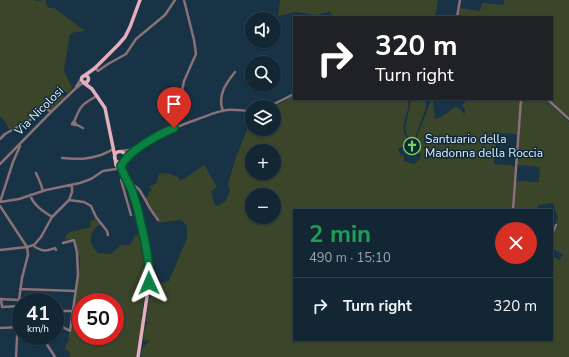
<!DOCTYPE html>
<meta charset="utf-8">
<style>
:root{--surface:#122634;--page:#1b2e3c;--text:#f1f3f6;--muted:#9ca5ac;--line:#31434f}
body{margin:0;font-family:"Nunito Sans",sans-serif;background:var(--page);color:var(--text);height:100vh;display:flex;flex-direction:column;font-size:15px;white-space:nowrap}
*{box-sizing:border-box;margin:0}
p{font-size:13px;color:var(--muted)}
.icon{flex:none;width:22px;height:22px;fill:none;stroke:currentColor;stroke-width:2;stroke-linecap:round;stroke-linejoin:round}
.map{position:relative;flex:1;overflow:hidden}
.drawer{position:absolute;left:293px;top:209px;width:260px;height:132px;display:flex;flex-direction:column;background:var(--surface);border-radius:0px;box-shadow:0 1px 3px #0004,0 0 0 1px var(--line)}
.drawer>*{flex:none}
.banner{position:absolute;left:293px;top:16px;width:260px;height:84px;border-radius:0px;box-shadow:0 1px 3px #0004,0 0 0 1px var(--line);background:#202124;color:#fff;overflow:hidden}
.controls{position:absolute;left:245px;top:12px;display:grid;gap:8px}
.controls a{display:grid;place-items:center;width:36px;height:36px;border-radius:50%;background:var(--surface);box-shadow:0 1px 3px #0004,0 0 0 1px var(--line);font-size:20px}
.speed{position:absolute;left:12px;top:293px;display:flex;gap:8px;font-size:20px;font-weight:700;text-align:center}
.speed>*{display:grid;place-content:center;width:52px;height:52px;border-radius:50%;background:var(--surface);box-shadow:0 1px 3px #0004,0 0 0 1px var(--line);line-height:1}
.speed small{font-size:10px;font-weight:400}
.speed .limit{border:6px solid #d22;background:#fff;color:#111}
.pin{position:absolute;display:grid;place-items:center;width:34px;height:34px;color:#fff;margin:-41px -17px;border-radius:50% 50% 50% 0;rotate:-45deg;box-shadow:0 0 4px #0007}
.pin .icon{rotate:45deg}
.me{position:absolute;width:44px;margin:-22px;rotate:359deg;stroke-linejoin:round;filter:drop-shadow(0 0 3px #0008)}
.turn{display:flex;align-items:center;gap:14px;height:84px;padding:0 16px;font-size:18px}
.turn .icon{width:52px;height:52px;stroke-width:2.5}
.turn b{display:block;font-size:28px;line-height:34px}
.round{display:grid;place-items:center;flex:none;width:42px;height:42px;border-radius:21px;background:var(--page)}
.overview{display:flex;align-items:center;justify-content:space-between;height:68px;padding:0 16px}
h1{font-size:24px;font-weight:700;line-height:30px;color:#1e9e55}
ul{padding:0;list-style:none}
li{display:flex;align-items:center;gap:12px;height:56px;padding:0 16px;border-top:1px solid var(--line)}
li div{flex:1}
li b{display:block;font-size:15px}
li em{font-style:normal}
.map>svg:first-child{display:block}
.green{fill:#3b4529;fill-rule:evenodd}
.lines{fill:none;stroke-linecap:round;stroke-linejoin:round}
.minor{stroke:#8a7077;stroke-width:2.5}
.major{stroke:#e4afbd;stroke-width:3.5}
.route-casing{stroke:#07532c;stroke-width:10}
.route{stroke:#0b8043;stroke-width:7}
.labels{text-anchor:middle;stroke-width:3;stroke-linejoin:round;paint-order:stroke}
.street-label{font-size:12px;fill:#e0f0fc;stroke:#0e293b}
.poi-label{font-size:12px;fill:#e0f0fc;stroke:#0e293b;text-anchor:start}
</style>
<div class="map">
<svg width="569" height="357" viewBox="0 0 569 357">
<rect width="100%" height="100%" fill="#183345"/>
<path class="green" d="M0,0H35V1L45,0L48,8H54L85,31L75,32L70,34L64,70L65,74L72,87L71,88V90L69,93L66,92L63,94L64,97L51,110L47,108L28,120L9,129L4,120L0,116Z
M280,0H438L436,13L433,17H332L330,11L317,15L296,12L278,16Z
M504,0H569V117L549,99H552V17H458L460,8L480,11L482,3L504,5Z
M294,96V99H392L394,101L396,99H408C411,110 401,121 404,132C405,135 407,139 409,142L406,148L402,147L398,149L401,155L404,156V161L414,164L418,161L421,156C418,151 419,145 415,141L431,101H433L435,119C444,118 448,110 456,107L462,111L464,114L465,113V109L462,105L468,99H520L517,134L496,133L494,164L515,166L512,210H294V340H552V256L560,260L563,254L552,249V236L558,225L556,223L558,218L553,203L538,205L537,210H514L516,182L517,181L539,182L540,167L517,165L522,99H544L569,122V357H141C140,350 144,344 150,341L149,340L145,341L143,338L145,327L147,323L146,321L149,300L151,296L150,295L151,286L169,281L187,238V226L182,221L180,220L158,223L159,220L145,198L149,195L148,193L152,190L149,187L157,183L159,174L167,173L178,177L180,181C188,177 196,170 204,165L217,187L211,191L215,205L218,206L225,202L230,190L228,185L235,160L252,117V129H274V107H273ZM252,151H274V173H252ZM252,195H274V217H252Z
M412,99L426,101V107L414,141H410L406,132L405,129L411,101Z
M95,219L100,224C89,233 87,242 98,253L111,254L121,245H130L135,236L138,235V231H140L147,267V280L142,314H141V318L142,319L136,357H70V354L69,353L68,350H65L66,343H68L69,333L71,332L79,275L80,259L75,238L66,240L65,236L70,232L91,227L90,222ZM81,302H115V336H81Z"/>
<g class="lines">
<path class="minor" d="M457,17L460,0
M95,68L98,71L108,64L126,54L136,39L165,15L175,0
M76,87L81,79
M547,99L569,119
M268,107L294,94
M223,111C217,96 226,83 235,72
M73,122H75L76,124L75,125L72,124Z
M74,122C80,106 82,104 97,96
M75,124L83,128
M174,128L177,116L184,81L196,54L194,40L184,0
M0,139L5,134L30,120L47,109L51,112
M121,151L135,149
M62,158C78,159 85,160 101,155C105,153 109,152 113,149
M125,159C148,138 170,129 198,119C207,116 217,111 227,110C236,109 244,111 252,111
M0,164L51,112L75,89L84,82
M36,173C39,180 41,183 43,191
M125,177L121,180L131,215
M129,183C140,187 141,193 146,201C149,208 154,214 158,220
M30,195C34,206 43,211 52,217
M69,200L84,202L91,206L96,217L107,231L108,235
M0,202L19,199L46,190L80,183L91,179L103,171L116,169L119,167
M0,202L13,162L20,146
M0,206L27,247L28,255L22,278L19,300L16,357
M513,210L521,99
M552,234L556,225
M35,247C44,252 46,251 55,248L56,250
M0,250L27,247L34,245L41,237L52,217L69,200L72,192V185
M20,289L76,291
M0,299L19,300
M1,299L2,307L19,306
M55,311H72
M55,317L59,325L70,331L78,275L77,252L74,240L63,243
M0,328L21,327
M43,336L46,343L55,357"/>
<path class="major" d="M81.5 79a3.5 3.5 0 1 1 7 0a3.5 3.5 0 1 1-7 0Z
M84,76L95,68L118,45L125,37L130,27L140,0
M84,83L92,89L105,108L115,157
M114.5 157a5.5 5.5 0 1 1 11 0a5.5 5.5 0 1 1-11 0Z
M115,158L116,165L129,183L133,193L143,234L148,263L149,283L138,357
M123,173L121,166L123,161"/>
</g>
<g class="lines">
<g class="route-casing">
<path id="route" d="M149,283C150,263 146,244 141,224C139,213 136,202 132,191C129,182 123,175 121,166C129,150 158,135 174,128"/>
</g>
<use href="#route" class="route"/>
</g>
<defs>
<g id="church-ring" transform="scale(0.9)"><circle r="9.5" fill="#0e293b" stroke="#79d157" stroke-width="1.5"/><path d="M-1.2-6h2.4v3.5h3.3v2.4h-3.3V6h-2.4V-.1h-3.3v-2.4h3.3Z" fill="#79d157"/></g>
</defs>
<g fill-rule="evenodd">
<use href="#church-ring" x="412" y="146"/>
</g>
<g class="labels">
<g class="street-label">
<text transform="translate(39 111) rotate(-45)" y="4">Via Nicolosi</text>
</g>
<g class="poi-label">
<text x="425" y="143">Santuario della<tspan x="425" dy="14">Madonna della Roccia</tspan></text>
</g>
</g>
</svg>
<div class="controls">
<a><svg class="icon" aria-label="sound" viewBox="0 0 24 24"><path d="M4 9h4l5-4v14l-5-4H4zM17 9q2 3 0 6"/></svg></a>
<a><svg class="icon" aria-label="search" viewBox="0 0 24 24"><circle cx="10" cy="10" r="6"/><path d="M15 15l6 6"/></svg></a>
<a><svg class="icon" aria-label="layers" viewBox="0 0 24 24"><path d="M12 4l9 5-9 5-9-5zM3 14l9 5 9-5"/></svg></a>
<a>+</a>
<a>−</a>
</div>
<div class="speed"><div>41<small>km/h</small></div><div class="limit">50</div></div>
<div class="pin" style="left:174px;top:128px;background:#d93025"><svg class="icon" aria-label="arrive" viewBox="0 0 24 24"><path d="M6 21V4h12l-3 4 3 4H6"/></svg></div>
<svg class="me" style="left:149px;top:283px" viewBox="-20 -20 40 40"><path d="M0-17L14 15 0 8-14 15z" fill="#0b8043" stroke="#fff" stroke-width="4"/></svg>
<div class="banner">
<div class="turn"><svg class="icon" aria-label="right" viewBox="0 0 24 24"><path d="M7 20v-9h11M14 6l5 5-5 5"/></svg><div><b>320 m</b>Turn right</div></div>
</div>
<section class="drawer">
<div class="overview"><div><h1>2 min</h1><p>490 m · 15:10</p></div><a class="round" style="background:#d93025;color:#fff"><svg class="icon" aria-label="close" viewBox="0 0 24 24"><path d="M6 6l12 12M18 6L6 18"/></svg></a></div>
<ul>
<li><svg class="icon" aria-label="right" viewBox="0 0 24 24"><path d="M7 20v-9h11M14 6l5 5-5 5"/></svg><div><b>Turn right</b></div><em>320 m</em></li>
</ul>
</section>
</div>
